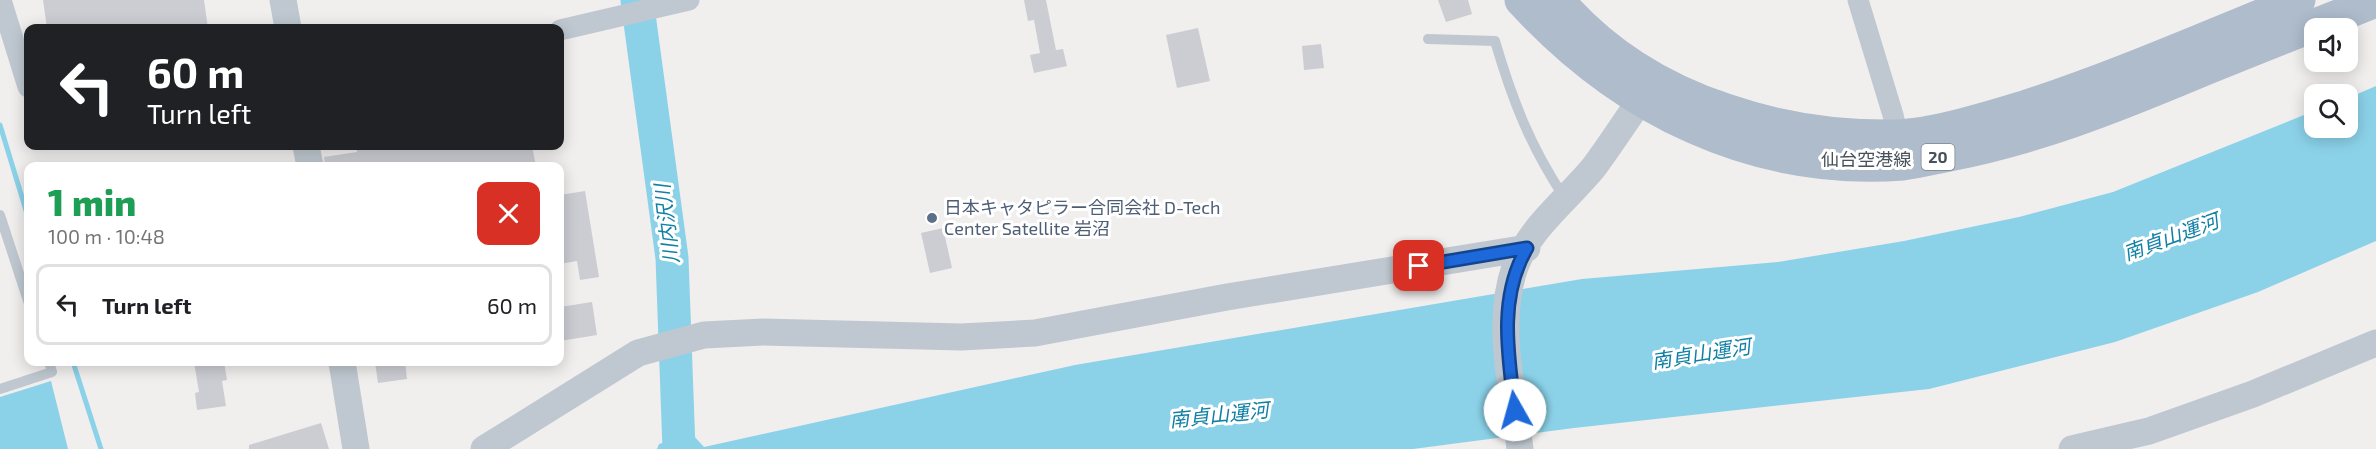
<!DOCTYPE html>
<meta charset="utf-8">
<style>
:root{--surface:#fff;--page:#f6f6f6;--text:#202124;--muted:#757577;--line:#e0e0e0}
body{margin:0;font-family:"Exo 2","Noto Sans JP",sans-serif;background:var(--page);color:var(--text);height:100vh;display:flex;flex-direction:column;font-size:22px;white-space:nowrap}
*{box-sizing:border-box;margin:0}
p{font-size:20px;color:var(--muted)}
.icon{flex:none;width:33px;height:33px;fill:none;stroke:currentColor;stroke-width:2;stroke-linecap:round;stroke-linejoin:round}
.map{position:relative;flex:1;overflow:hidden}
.side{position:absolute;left:24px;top:162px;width:540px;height:204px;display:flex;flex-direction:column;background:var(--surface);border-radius:12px;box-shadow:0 3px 15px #0003}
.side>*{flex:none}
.banner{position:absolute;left:24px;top:24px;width:540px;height:126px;border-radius:12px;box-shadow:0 3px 15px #0003;background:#202124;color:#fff;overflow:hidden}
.fabs{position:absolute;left:2304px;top:18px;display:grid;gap:12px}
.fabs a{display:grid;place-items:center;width:54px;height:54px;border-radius:12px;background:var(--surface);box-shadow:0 3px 15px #0003;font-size:30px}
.pin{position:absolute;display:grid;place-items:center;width:51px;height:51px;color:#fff;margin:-26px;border-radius:12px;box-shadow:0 3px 9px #0006}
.me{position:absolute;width:66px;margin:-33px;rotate:353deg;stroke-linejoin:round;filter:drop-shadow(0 0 4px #0008)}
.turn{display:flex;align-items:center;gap:21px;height:126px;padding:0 24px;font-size:27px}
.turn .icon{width:78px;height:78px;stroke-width:2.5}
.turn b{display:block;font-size:42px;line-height:51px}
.round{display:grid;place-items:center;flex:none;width:63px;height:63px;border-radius:12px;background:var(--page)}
.overview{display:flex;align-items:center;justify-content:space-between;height:102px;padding:0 24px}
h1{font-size:36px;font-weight:800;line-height:45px;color:#1e9e55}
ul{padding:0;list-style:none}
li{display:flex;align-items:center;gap:18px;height:81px;margin:0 12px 9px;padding:0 12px;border:3px solid var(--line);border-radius:12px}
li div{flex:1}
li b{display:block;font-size:22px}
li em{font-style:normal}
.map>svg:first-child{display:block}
.water{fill:#8bd2e9}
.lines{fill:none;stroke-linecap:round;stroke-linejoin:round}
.stream{stroke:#8bd2e9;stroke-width:5}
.river{stroke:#8bd2e9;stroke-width:33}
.building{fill:#cbcdd3}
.service{stroke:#bfc8d0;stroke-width:10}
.minor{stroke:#bfc8d0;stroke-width:21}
.tertiary{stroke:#bfc8d0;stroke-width:27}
.primary{stroke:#aebccc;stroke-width:33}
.route-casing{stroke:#13448e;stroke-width:15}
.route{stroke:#1d69db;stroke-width:10}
.service-dot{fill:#5c6f8a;stroke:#fff;stroke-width:2}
.labels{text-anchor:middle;stroke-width:6;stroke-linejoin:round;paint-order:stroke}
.shield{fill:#fff;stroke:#7e858c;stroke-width:1.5}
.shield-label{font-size:16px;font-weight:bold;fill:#47515b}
.street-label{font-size:18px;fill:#47515b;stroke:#fff}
.service-label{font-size:18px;fill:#4e5e75;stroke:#fff;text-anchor:start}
.water-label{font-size:20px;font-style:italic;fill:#1080a5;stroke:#fff}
</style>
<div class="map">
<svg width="2376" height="449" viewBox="0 0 2376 449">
<rect width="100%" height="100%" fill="#f1eeee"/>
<path class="water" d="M2376,86V241L2258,292L2115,342L1929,389L1574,428L1413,449H657L659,444L693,435L704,447L1075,365L1582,279L1778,262L1904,241L2019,217L2113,192L2314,111V128H2348V98Z
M51,381L68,449H0V397Z"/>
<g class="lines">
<path class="stream" d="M0,125L28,217
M73,362L101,449"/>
<path class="river" d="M637,0L672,258L679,449"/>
</g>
<path class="building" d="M43,0H204L208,28H47Z
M1024,0H1046L1056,50L1063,49L1067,66L1034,73L1030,55L1040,53L1034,20L1028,21Z
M1438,0H1468L1472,14L1446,22Z
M1198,28L1210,81L1177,88L1166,35Z
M1321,44L1324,68L1304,70L1302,46Z
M356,146H532L536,166H325L324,157L357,152Z
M585,191L599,277L580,280L577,261L560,264V195Z
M943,228L952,268L930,273L921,233Z
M592,302L597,335L560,341V307Z
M194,362H224L227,380L222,381L226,406L197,410L195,393L199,392Z
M375,362H405L407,379L378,383Z
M321,423L329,449H249V445Z"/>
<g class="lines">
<path class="service" d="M1428,39L1495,41C1512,99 1530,146 1564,197
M0,215L28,301
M0,389L52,372L49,362"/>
<path class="minor" d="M1,0L28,87
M1858,0L1893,115L1900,146
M560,30L689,0"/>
<path class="tertiary" d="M283,0L288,28
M306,146L310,166
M342,362L356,449
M484,449L638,353L704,335L763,332L961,337L1035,333L1227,297L1527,248
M1520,449C1513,392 1495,323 1515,267C1530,227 1568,199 1594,167C1614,140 1632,111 1652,84
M2072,449L2149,431L2253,394L2376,343"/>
<path class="primary" d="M1521,0C1621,109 1752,175 1903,164C1918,162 1934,158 1949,155C2034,139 2114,107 2193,74C2254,49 2315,25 2376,1
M1558,0C1602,52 1661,89 1726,110C1781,129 1838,137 1896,136C1933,135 1988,118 2024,107C2117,77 2207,37 2299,0"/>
</g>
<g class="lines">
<g class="route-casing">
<path id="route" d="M1419,266L1527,248C1498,297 1508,355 1515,410"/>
</g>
<use href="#route" class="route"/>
</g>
<circle class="service-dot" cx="932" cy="218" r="6"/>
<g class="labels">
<rect class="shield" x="1921.5" y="144" width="33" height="26" rx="4.5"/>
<g class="shield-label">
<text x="1938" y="163">20</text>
</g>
<g class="street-label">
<text x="1866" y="166">仙台空港線</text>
</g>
<g class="service-label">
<text x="944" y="214">日本キャタピラー合同会社 D-Tech<tspan x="944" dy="21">Center Satellite 岩沼</tspan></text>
</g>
<g class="water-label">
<text transform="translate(667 224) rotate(-97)" y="7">川内沢川</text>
<text transform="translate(2171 237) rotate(-20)" y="7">南貞山運河</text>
<text transform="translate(1701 354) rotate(-9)" y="7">南貞山運河</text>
<text transform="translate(1219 415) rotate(-6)" y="7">南貞山運河</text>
</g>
</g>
</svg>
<div class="fabs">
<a><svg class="icon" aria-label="sound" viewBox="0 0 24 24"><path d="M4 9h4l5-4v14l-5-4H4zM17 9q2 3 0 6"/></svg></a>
<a><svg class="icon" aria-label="search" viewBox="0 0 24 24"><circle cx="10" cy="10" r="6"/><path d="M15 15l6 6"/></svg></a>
</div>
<div class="pin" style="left:1419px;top:266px;background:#d93025"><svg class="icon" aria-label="arrive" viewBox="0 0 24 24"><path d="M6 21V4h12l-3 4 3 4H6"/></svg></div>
<svg class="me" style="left:1515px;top:410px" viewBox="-20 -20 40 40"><circle r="19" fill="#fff"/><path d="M0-13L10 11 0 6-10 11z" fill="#1d69db"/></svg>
<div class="banner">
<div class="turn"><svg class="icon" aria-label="left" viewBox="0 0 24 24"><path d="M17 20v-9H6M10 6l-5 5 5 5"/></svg><div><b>60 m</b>Turn left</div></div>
</div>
<section class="side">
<div class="overview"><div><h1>1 min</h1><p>100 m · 10:48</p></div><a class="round" style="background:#d93025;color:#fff"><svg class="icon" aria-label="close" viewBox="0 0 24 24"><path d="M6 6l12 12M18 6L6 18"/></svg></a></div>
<ul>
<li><svg class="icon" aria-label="left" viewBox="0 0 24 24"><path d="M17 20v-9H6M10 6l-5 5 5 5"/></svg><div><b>Turn left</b></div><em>60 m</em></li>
</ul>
</section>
</div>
